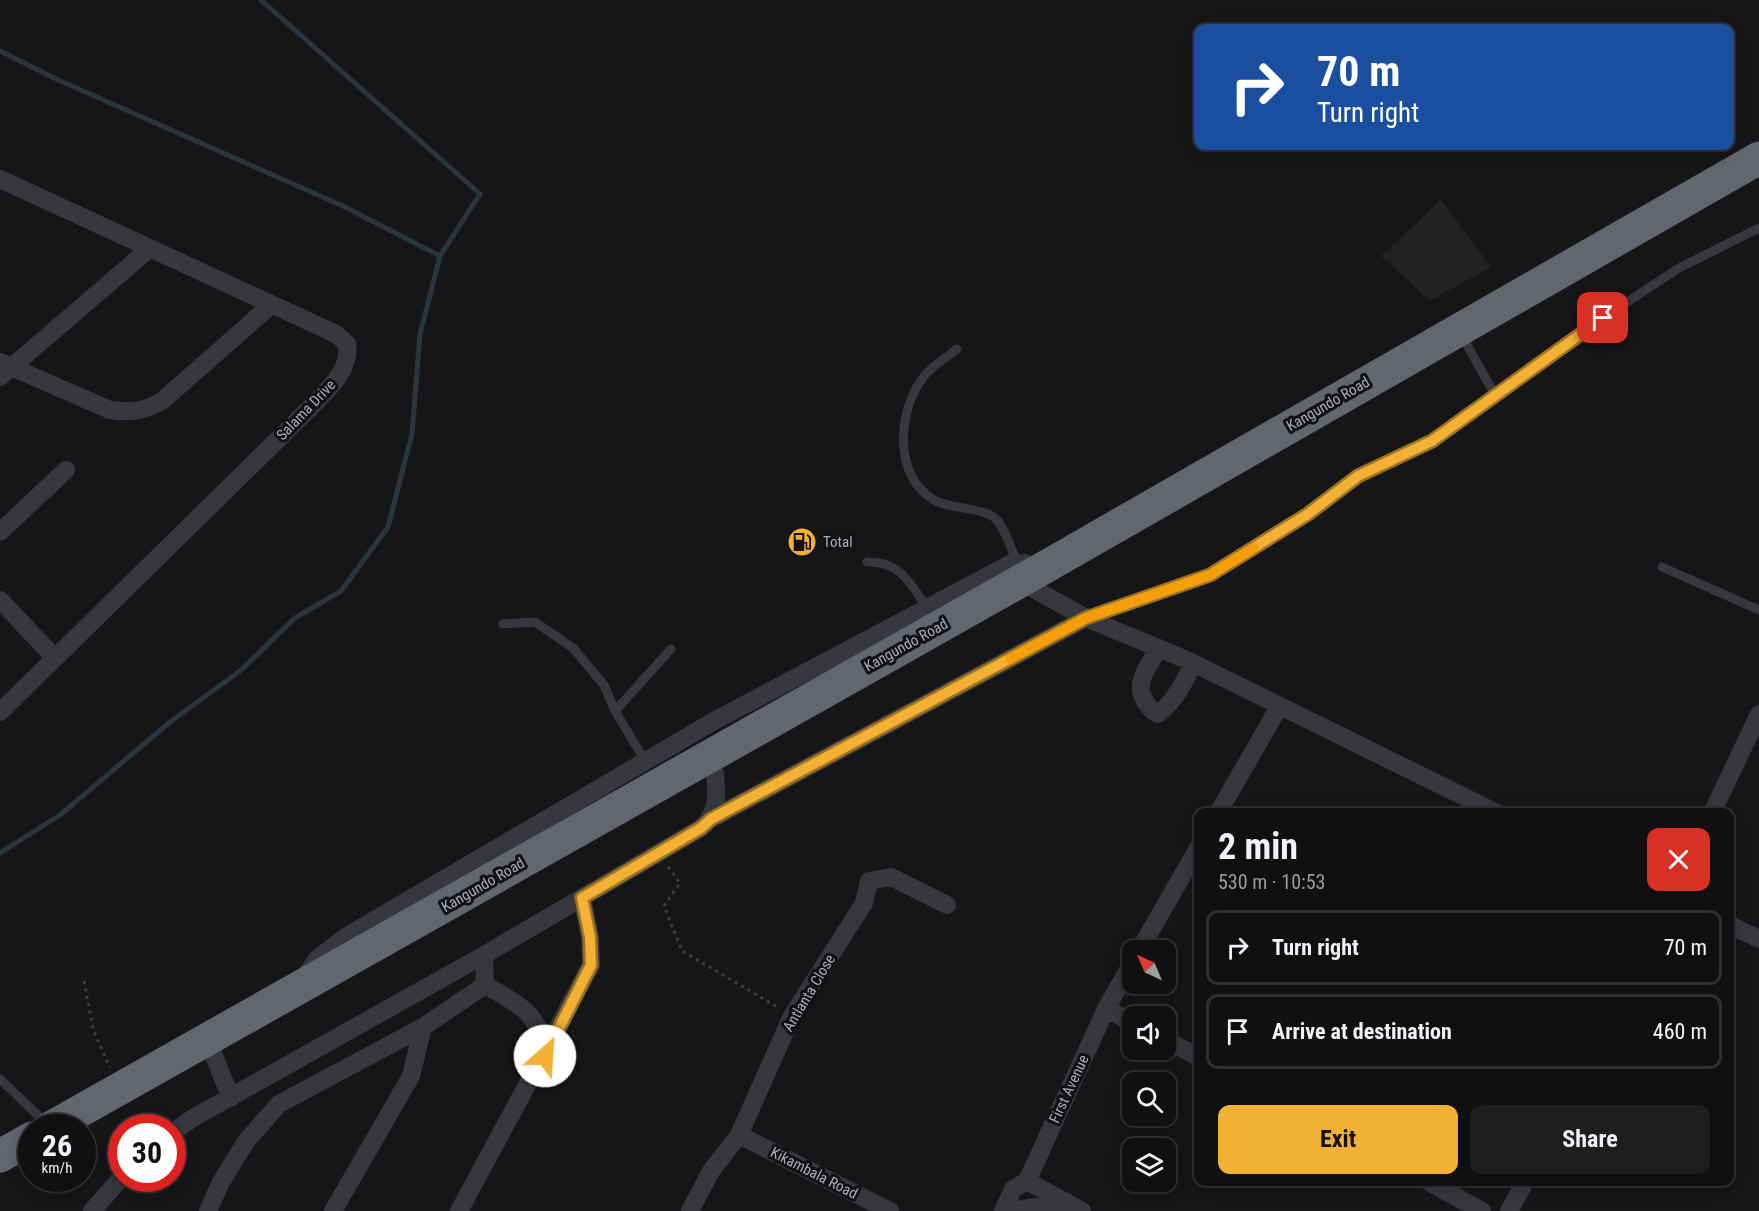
<!DOCTYPE html>
<meta charset="utf-8">
<style>
:root{--surface:#101012;--page:#1e1e20;--text:#f1f3f6;--muted:#9c9d9f;--line:#303032;--accent:#f2b134}
body{margin:0;font-family:"Roboto Condensed",sans-serif;background:var(--page);color:var(--text);height:100vh;display:flex;flex-direction:column;font-size:22px;white-space:nowrap}
*{box-sizing:border-box;margin:0}
p{font-size:20px;color:var(--muted)}
.icon{flex:none;width:33px;height:33px;fill:none;stroke:currentColor;stroke-width:2;stroke-linecap:round;stroke-linejoin:round}
.map{position:relative;flex:1;overflow:hidden}
.drawer{position:absolute;left:1194px;top:808px;width:540px;height:378px;display:flex;flex-direction:column;background:var(--surface);border-radius:12px;box-shadow:0 3px 15px #0003,0 0 0 2px var(--line)}
.drawer>*{flex:none}
.guide{position:absolute;left:1194px;top:24px;width:540px;height:126px;border-radius:12px;box-shadow:0 3px 15px #0003,0 0 0 2px var(--line);background:#1a4fa0;color:#fff;overflow:hidden}
.needle{width:39px;rotate:316deg}
.controls{position:absolute;left:1122px;top:940px;display:grid;gap:12px}
.controls a{display:grid;place-items:center;width:54px;height:54px;border-radius:12px;background:var(--surface);box-shadow:0 3px 15px #0003,0 0 0 2px var(--line);font-size:30px}
.speed{position:absolute;left:18px;top:1114px;display:flex;gap:12px;font-size:30px;font-weight:700;text-align:center}
.speed>*{display:grid;place-content:center;width:78px;height:78px;border-radius:50%;background:var(--surface);box-shadow:0 3px 15px #0003,0 0 0 2px var(--line);line-height:1}
.speed small{font-size:15px;font-weight:400}
.speed .limit{border:9px solid #d22;background:#fff;color:#111}
.pin{position:absolute;display:grid;place-items:center;width:51px;height:51px;color:#fff;margin:-26px;border-radius:12px;box-shadow:0 3px 9px #0006}
.me{position:absolute;width:66px;margin:-33px;rotate:26deg;stroke-linejoin:round;filter:drop-shadow(0 0 4px #0008)}
.turn{display:flex;align-items:center;gap:21px;height:126px;padding:0 24px;font-size:27px}
.turn .icon{width:78px;height:78px;stroke-width:2.5}
.turn b{display:block;font-size:42px;line-height:51px}
.round{display:grid;place-items:center;flex:none;width:63px;height:63px;border-radius:12px;background:var(--page)}
.head{display:flex;align-items:center;justify-content:space-between;height:102px;padding:0 24px}
h1{font-size:36px;font-weight:700;line-height:45px}
.action{display:flex;gap:12px;margin-top:auto;padding:12px 24px}
.action a{flex:1;height:69px;border-radius:12px;background:var(--accent);color:#111;font-size:24px;font-weight:700;line-height:69px;text-align:center}
.action a+a{background:var(--page);color:var(--text)}
ul{padding:0;list-style:none}
li{display:flex;align-items:center;gap:18px;height:75px;margin:0 12px 9px;padding:0 12px;border:3px solid var(--line);border-radius:12px}
li div{flex:1}
li b{display:block;font-size:22px}
li em{font-style:normal}
.map>svg:first-child{display:block}
.built{fill:#222225}
.lines{fill:none;stroke-linecap:round;stroke-linejoin:round}
.stream{stroke:#2c353c;stroke-width:5}
.path{stroke:#3d3f44;stroke-width:3;stroke-dasharray:3 4.5;stroke-linecap:butt}
.lane{stroke:#37383d;stroke-width:9}
.street{stroke:#37383d;stroke-width:18}
.highway{stroke:#63666e;stroke-width:33}
.route-casing{stroke:#9d7322;stroke-width:15}
.route{stroke:#f2b134;stroke-width:10}
.slow{stroke:#f59e0b;stroke-width:10}
.labels{text-anchor:middle;stroke-width:6;stroke-linejoin:round;paint-order:stroke}
.street-label{font-size:15px;fill:#a8adb8;stroke:#111113}
.poi-label{font-size:15px;fill:#a8adb8;stroke:#111113;text-anchor:start}
</style>
<div class="map">
<svg width="1759" height="1211" viewBox="0 0 1759 1211">
<rect width="100%" height="100%" fill="#161618"/>
<path class="built" d="M1441,200L1491,267L1430,301L1381,256Z"/>
<g class="lines">
<path class="stream" d="M0,51L56,79L343,206L440,256
M0,853L60,815L170,722L240,671L295,618L341,591L388,527L412,434L420,334L440,256L480,194L261,0"/>
<path class="path" d="M668,867L680,883L664,906L682,951L779,1008
M84,981L93,1029L110,1068"/>
<path class="lane" d="M1461,334L1496,397
M957,349C947,357 933,365 925,375C897,409 892,478 936,501C951,509 987,508 997,520C1006,531 1011,549 1017,562
M867,562C900,561 910,583 927,608
M1662,567L1759,610
M1088,617L1210,575L1308,514L1358,476L1432,441L1496,397L1565,343L1679,268L1759,228
M503,624L535,622L573,648L604,685L615,711L647,764
M615,711L671,649
M1730,1057V1061
M0,1079L48,1125"/>
<path class="street" d="M0,179L336,334L347,344C351,371 327,390 310,408L0,712
M0,362L110,410C131,413 144,411 162,401L271,305
M0,377L149,249
M0,532L66,470
M1019,581L1086,618L1187,660L1497,813
M0,600L55,658
M1159,648C1150,664 1133,682 1145,701C1149,707 1151,711 1158,714C1176,700 1184,683 1193,663
M1218,813L1279,707
M1712,813L1759,714
M711,819L1086,618
M1730,925L1759,939
M1139,951L1198,848
M305,976L317,959L347,936L714,721L1010,564L1025,563L1040,570
M1106,1009L1132,1022
M207,1039L231,1098
M1166,1040L1198,1057
M547,1048L591,965L590,937L582,898
M172,1133L193,1118L484,955L701,828C723,809 716,781 712,755
M739,1135L890,1211
M1027,1181L1082,1211
M1429,1182L1482,1211
M92,1211L122,1177
M208,1211L221,1182L247,1140L279,1104L423,1027
M333,1211L411,1076L423,1027L485,985L484,955
M459,1211L547,1048C535,1011 517,1003 485,985
M690,1211L711,1171L739,1135L792,1016L864,903L869,881L891,877L947,905
M1003,1211L1013,1189L1027,1181L1106,1009L1132,963
M1013,1211L1065,1201
M1509,1211L1525,1182"/>
<path class="highway" d="M50,1128L1040,570L1759,158
M0,1156L32,1138"/>
</g>
<g class="lines">
<g class="route-casing">
<path id="route" d="M545,1056L591,965L590,937L582,898L701,828L711,819L1086,618L1210,575L1308,514L1358,476L1432,441L1603,318"/>
</g>
<use href="#route" class="route"/>
<path class="slow" d="M1010,659L1086,618L1210,575L1254,548"/>
</g>
<defs>
<g id="fuel-disc" transform="scale(1.5)"><circle r="9.5" fill="#f2b134" stroke="#111113"/><path d="M-5.5-6h7V0h2V4h1.3V-2.5L3-4.5l.8-.8L6-3V5H2.5V1h-1V6h-7ZM-4.2-4.7v3.2H.2V-4.7Z" fill="#111"/></g>
</defs>
<g fill-rule="evenodd">
<use href="#fuel-disc" x="802" y="542"/>
</g>
<g class="labels">
<g class="street-label">
<text transform="translate(1328 404) rotate(-30)" y="5">Kangundo Road</text>
<text transform="translate(306 410) rotate(-46)" y="5">Salama Drive</text>
<text transform="translate(906 645) rotate(-29)" y="5">Kangundo Road</text>
<text transform="translate(483 885) rotate(-30)" y="5">Kangundo Road</text>
<text transform="translate(809 993) rotate(-59)" y="5">Antlanta Close</text>
<text transform="translate(1069 1089) rotate(-65)" y="5">First Avenue</text>
<text transform="translate(814 1173) rotate(27)" y="5">Kikambala Road</text>
</g>
<g class="poi-label">
<text x="823" y="547">Total</text>
</g>
</g>
</svg>
<div class="controls">
<a><svg class="needle" viewBox="-14 -14 28 28"><path d="M0-13l5 13h-10z" fill="#e53935"/><path d="M0 13l5-13h-10z" fill="#9c9d9f"/></svg></a>
<a><svg class="icon" aria-label="sound" viewBox="0 0 24 24"><path d="M4 9h4l5-4v14l-5-4H4zM17 9q2 3 0 6"/></svg></a>
<a><svg class="icon" aria-label="search" viewBox="0 0 24 24"><circle cx="10" cy="10" r="6"/><path d="M15 15l6 6"/></svg></a>
<a><svg class="icon" aria-label="layers" viewBox="0 0 24 24"><path d="M12 4l9 5-9 5-9-5zM3 14l9 5 9-5"/></svg></a>
</div>
<div class="speed"><div>26<small>km/h</small></div><div class="limit">30</div></div>
<div class="pin" style="left:1603px;top:318px;background:#d93025"><svg class="icon" aria-label="arrive" viewBox="0 0 24 24"><path d="M6 21V4h12l-3 4 3 4H6"/></svg></div>
<svg class="me" style="left:545px;top:1056px" viewBox="-20 -20 40 40"><circle r="19" fill="#fff"/><path d="M0-13L10 11 0 6-10 11z" fill="#f2b134"/></svg>
<div class="guide">
<div class="turn"><svg class="icon" aria-label="right" viewBox="0 0 24 24"><path d="M7 20v-9h11M14 6l5 5-5 5"/></svg><div><b>70 m</b>Turn right</div></div>
</div>
<section class="drawer">
<div class="head"><div><h1>2 min</h1><p>530 m · 10:53</p></div><a class="round" style="background:#d93025;color:#fff"><svg class="icon" aria-label="close" viewBox="0 0 24 24"><path d="M6 6l12 12M18 6L6 18"/></svg></a></div>
<ul>
<li><svg class="icon" aria-label="right" viewBox="0 0 24 24"><path d="M7 20v-9h11M14 6l5 5-5 5"/></svg><div><b>Turn right</b></div><em>70 m</em></li>
<li><svg class="icon" aria-label="arrive" viewBox="0 0 24 24"><path d="M6 21V4h12l-3 4 3 4H6"/></svg><div><b>Arrive at destination</b></div><em>460 m</em></li>
</ul>
<div class="action"><a>Exit</a><a>Share</a></div>
</section>
</div>
